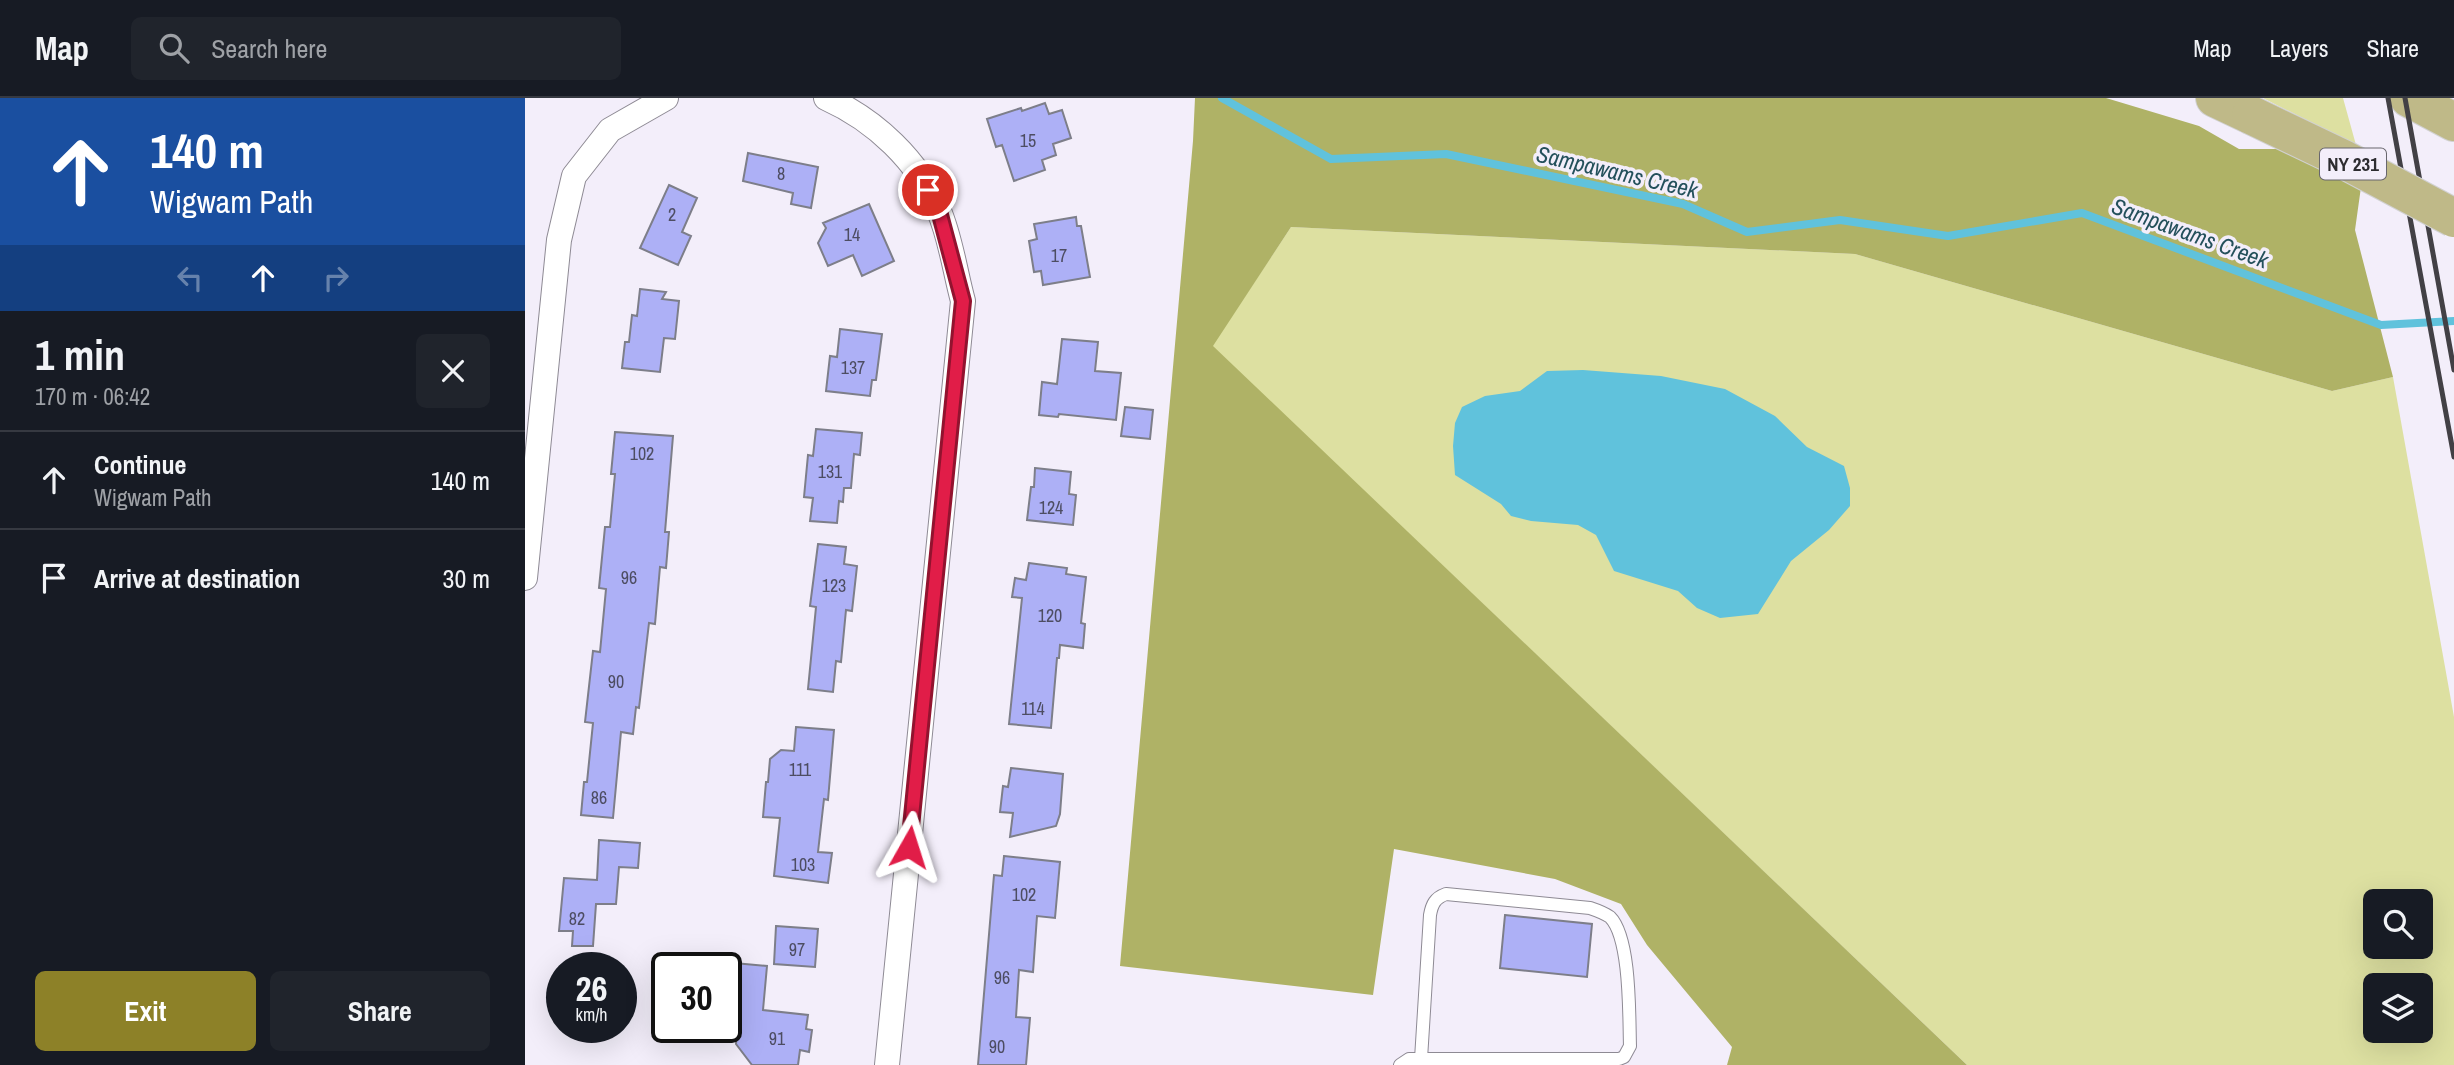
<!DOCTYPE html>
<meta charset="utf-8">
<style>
:root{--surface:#171b24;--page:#20242c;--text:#f1f3f6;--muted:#9ea1a6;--line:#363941;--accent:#8d8128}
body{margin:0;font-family:"Archivo Narrow",sans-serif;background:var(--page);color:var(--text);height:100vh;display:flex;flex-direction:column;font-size:26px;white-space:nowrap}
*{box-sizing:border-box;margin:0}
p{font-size:23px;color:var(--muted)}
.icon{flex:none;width:38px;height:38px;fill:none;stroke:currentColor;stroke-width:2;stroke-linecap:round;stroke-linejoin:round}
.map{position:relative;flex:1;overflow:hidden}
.drawer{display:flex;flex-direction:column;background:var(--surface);width:525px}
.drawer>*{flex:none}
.top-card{background:#1a4fa0;color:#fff;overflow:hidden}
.buttons{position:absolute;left:1838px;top:791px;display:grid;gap:14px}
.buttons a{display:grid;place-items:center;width:70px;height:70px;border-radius:10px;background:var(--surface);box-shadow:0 7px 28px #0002;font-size:35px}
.speed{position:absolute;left:21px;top:854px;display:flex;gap:14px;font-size:35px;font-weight:700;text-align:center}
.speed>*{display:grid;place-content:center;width:91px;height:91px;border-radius:50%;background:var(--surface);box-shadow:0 7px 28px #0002;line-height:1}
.speed small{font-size:18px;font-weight:400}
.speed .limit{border:4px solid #111;border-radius:10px;background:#fff;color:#111}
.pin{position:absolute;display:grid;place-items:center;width:60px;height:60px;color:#fff;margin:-30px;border:4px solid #fff;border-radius:50%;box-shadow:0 2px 7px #0007}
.me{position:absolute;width:77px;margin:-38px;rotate:6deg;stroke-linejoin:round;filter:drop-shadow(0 0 5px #0008)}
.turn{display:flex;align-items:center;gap:24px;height:147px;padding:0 35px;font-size:32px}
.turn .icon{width:91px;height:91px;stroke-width:2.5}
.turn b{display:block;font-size:49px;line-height:60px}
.lanes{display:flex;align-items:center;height:66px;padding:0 35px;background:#0003;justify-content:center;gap:35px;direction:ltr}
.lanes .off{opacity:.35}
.round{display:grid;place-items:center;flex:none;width:74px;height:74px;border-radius:10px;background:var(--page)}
.headline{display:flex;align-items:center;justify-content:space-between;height:119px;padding:0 35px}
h1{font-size:42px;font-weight:700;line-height:52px}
.action{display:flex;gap:14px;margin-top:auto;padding:14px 35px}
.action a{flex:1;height:80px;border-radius:10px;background:var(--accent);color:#fff;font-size:28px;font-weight:700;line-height:80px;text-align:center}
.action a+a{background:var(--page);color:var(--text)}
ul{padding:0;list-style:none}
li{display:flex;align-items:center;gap:21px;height:98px;padding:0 35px;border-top:2px solid var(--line)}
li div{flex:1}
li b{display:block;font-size:26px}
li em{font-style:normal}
header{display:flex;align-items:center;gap:42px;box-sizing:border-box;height:98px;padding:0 35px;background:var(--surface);border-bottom:2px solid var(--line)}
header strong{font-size:33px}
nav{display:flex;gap:38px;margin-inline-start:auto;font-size:24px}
.search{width:490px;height:63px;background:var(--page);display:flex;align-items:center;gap:18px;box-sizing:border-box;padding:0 24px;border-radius:10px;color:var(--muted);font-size:26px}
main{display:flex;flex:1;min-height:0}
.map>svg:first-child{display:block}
.green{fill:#dde0a1;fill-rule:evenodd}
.forest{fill:#afb266}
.water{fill:#60c2dc}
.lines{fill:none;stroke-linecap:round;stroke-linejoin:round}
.stream{stroke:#60c2dc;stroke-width:8}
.building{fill:#adb0f6;stroke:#7d7e89;stroke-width:2}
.service-casing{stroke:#8e8a94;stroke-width:14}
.minor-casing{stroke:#8e8a94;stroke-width:26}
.primary-casing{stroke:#d1d1d1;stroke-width:40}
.service{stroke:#fff;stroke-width:12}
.minor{stroke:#fff;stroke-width:24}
.primary{stroke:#bfb988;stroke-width:38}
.rail{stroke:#424045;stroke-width:5}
.primary-bridge-casing{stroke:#d1d1d1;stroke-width:40;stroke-linecap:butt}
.primary-bridge{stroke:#bfb988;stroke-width:38}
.route-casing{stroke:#92132f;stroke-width:18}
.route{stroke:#e11d48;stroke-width:12}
.labels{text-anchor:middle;stroke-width:7;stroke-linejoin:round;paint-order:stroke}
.number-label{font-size:18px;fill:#4d4d62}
.shield{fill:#f3eefa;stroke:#68666d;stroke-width:2}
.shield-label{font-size:19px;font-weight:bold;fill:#2d2c30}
.water-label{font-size:23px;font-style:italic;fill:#24505b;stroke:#f3eefa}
</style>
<header>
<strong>Map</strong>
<div class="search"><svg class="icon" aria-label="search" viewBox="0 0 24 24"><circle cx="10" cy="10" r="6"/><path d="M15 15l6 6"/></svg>Search here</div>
<nav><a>Map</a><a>Layers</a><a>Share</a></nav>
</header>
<main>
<section class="drawer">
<div class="top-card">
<div class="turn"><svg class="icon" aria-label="ahead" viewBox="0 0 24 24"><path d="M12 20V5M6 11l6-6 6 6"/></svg><div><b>140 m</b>Wigwam Path</div></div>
<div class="lanes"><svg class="icon off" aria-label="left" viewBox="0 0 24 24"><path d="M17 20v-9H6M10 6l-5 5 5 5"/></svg><svg class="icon" aria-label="ahead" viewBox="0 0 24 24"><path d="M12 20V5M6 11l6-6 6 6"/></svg><svg class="icon off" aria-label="right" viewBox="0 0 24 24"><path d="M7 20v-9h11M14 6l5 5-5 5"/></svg></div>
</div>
<div class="headline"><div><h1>1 min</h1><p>170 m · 06:42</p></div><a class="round"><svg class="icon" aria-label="close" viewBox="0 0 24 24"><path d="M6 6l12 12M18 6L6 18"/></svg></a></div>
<ul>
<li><svg class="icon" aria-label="ahead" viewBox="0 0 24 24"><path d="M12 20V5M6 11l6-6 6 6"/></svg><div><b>Continue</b><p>Wigwam Path</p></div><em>140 m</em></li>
<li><svg class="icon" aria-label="arrive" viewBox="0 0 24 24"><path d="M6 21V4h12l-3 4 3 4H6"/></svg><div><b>Arrive at destination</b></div><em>30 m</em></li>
</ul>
<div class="action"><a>Exit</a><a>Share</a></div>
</section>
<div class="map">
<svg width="1929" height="967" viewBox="0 0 1929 967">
<rect width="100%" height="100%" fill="#f3eefa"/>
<path class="green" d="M1738,0H1818L1831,47Z
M766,129L1330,156L1807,293L1868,279L1929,619V967H1442L687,248ZM1850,803H1895V849H1850ZM1850,887H1895V933H1850Z"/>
<path class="forest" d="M670,0H1581L1674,28L1714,51H1757L1836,89L1830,132L1868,279L1807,293L1330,156L766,129L688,248L1442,967H1202L1207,949L1122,847L1096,806L1030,781L869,751L848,897L595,868L668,43Z"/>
<path class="water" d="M1058,272L1136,278L1200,291L1250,318L1282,349L1319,368L1325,390V408L1304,432L1266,463L1233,516L1195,520L1172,510L1153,493L1089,473L1071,437L1053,427L1006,423L986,418L976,406L930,377L928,348L930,325L937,309L960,298L995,293L1022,273Z"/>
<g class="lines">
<path class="stream" d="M697,0L806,61L921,56L1158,106L1222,134L1315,122L1423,138L1557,115L1856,227L1929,223"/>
</g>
<path class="building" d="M520,5L524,16L537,12L546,40L528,46L531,57L517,62L520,72L489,83L477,47L471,49L462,21L496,10L497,13Z
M223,55L293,69L286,110L266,106L268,95L218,83Z
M144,87L172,100L157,134L166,138L153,167L115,150Z
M344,106L369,163L337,178L328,157L303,168L293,145L301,130L298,125Z
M551,119L552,128H556L565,179L518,187L516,173L509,174L504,143L512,141L509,126Z
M115,191L141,194L137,201L154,203L150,241L139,240L135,274L97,270L100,244H104L107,217L112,218Z
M315,231L357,236L351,282H347L345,298L301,293L305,258L312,259Z
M537,241L573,244L570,273L596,275L591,322L534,316L533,319L514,317L517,284L532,286Z
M600,309L628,312L625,341L596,338Z
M291,331L337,335L335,357L329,356L326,390H319L318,404L314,403L312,425L285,423L288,400L279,399L283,357L288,358Z
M90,334L148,338L140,434H144L141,470L135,469L130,526L124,525L114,610L111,609L108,636L96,634L88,720L56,717L59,684H62L68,625L60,624L68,553L75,554L81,491L74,490L80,429H85L90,376H86Z
M510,370L546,374L544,396L551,397L548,427L502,422L506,389H509Z
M293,446L321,449L319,466L332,468L327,513L321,512L316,564L311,563L308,594L283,591L291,509L285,508Z
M504,465L542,470L541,476L561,479L556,525L560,526L558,550L535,547L534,560H532L526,630L484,626L497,500L487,499L490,480L501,482Z
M271,629L309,632L303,702L299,701L293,754L307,755L303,785L249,778L255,720L238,719L241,684H243L245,661L256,652L269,653Z
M486,670L538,676L535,716L531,728L485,739L488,715L475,714L478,688L483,689Z
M74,742L115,745L113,770L94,769L91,806H71L68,848H47L48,833H34L39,780L72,782Z
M479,758L535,764L530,820L512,818L508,874L494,872L491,919L505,920L501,967H453L469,777L477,778Z
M980,817L1067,826L1062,879L975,870Z
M251,828L293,831L290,869L249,866Z
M209,865L242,868L238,912L283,917L281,931L287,932L284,954L275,952L273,967H227L211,946L214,917H201V891H207Z"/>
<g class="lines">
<g class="service-casing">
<path id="service" d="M875,967L884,961H1094L1099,959L1105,948C1104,919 1106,840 1085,819C1079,815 1071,812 1065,810L921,796C910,800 907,806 905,817L896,961"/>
</g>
<g class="minor-casing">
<path id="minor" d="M301,0C350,22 394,63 414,113C426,141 430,174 438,203L362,967
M0,480L34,142L49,78L85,32L141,0"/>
</g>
<g class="primary-casing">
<path id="primary" d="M1690,0L1726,17
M1884,0L1929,24"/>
</g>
<use href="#service" class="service"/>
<use href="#minor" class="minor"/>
<use href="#primary" class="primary"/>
<path class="rail" d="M1863,0L1929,359
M1880,0L1929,272"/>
<g class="primary-bridge-casing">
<path id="primary-bridge" d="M1726,17L1820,62L1929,120"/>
</g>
<use href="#primary-bridge" class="primary-bridge"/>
</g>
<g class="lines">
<g class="route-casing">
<path id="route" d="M384,749L438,203L414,113L403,92"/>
</g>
<use href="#route" class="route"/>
</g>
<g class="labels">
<g class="number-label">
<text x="503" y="49">15</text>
<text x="256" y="82">8</text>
<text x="147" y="123">2</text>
<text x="327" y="143">14</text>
<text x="534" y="164">17</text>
<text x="328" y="276">137</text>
<text x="117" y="362">102</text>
<text x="305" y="380">131</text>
<text x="526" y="416">124</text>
<text x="104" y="486">96</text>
<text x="309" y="494">123</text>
<text x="525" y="524">120</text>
<text x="91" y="590">90</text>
<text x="508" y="617">114</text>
<text x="275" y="678">111</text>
<text x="74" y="706">86</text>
<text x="278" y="773">103</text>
<text x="499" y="803">102</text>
<text x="52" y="827">82</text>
<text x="272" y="858">97</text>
<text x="477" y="886">96</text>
<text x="252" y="947">91</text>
<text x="472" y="955">90</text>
</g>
<rect class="shield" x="1795" y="50.5" width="66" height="31" rx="5"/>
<g class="shield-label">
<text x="1828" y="73">NY 231</text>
</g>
<g class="water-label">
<text transform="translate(1092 74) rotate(13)" y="8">Sampawams Creek</text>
<text transform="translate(1665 135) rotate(20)" y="8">Sampawams Creek</text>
</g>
</g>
</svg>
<div class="buttons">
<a><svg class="icon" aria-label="search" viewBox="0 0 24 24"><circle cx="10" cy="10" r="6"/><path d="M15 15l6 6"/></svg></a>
<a><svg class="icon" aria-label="layers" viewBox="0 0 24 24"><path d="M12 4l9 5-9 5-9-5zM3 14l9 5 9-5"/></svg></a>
</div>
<div class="speed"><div>26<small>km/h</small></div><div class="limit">30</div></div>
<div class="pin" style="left:403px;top:92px;background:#d93025"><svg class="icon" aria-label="arrive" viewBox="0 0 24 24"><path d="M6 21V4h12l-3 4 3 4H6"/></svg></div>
<svg class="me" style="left:384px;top:749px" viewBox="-20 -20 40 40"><path d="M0-17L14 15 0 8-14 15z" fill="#e11d48" stroke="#fff" stroke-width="4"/></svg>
</div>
</main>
